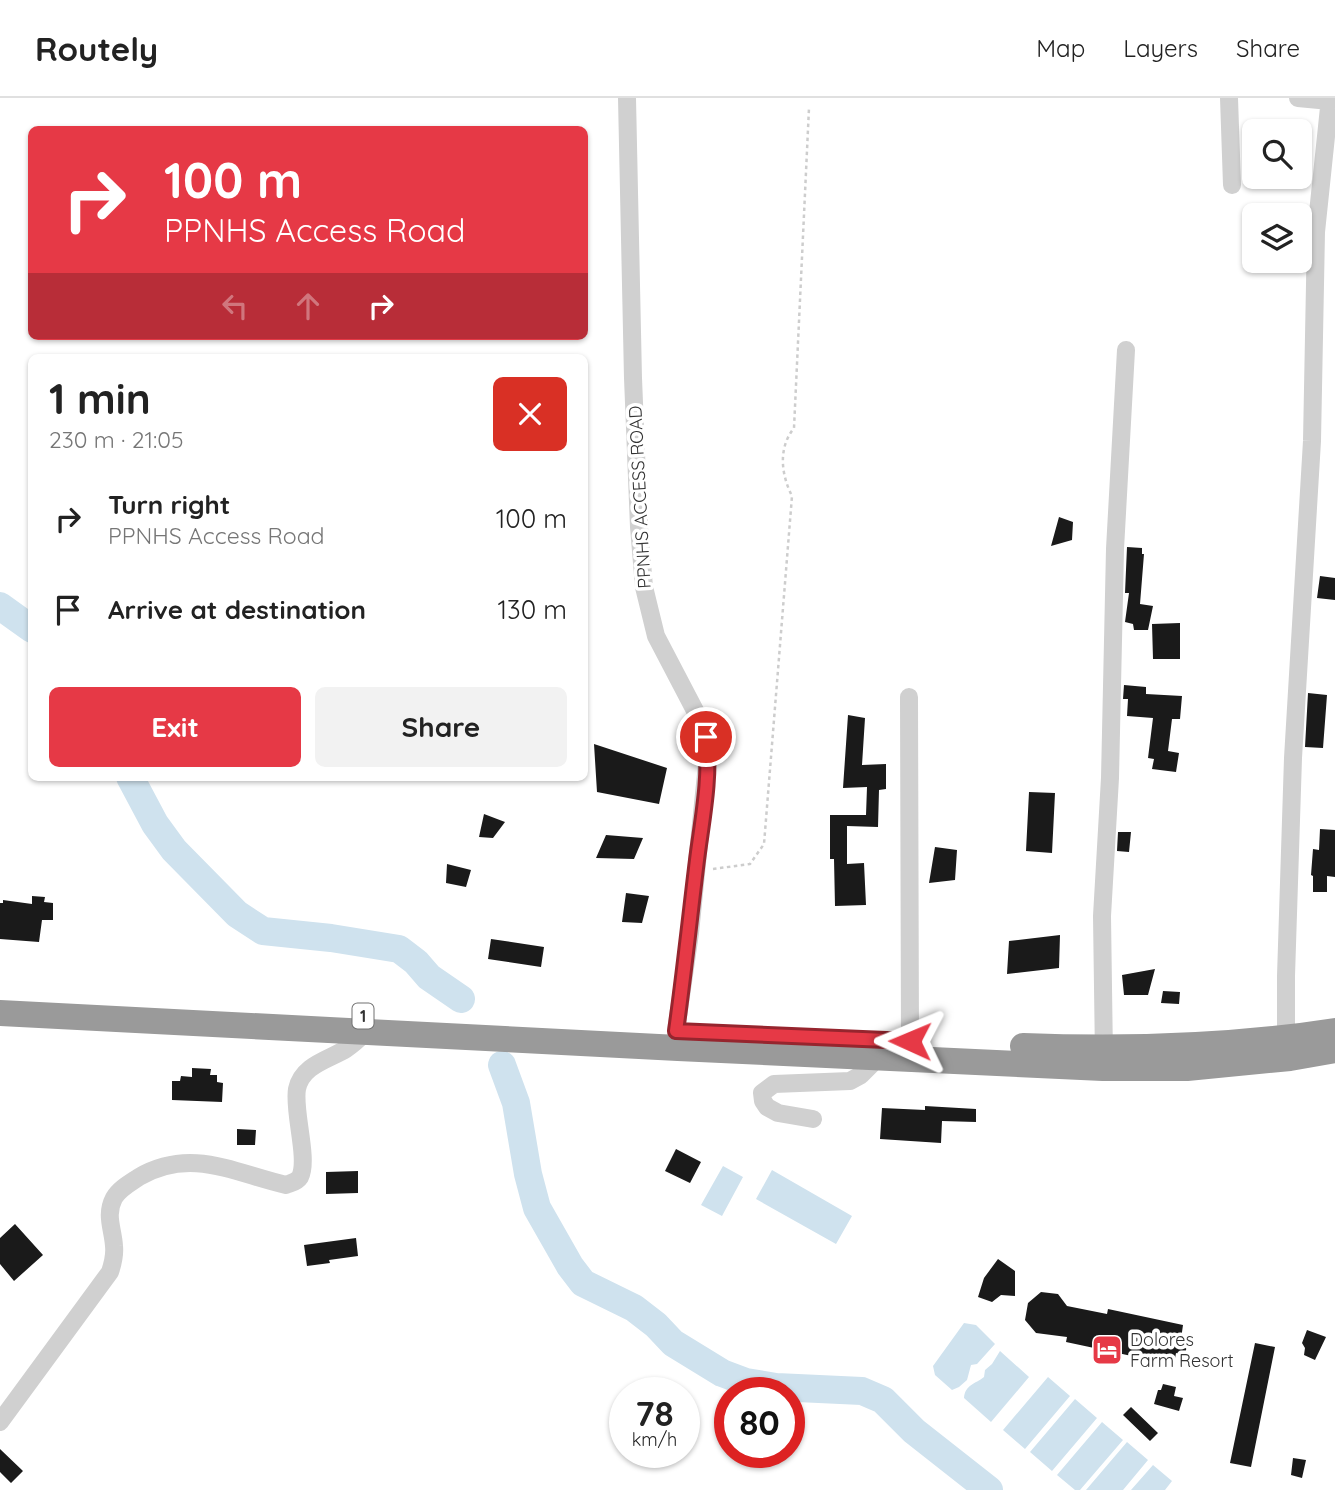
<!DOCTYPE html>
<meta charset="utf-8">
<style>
:root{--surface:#fff;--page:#f2f2f2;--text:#222;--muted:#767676;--line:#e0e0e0;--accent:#e63946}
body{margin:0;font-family:Quicksand,sans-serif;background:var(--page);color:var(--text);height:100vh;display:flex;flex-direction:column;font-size:26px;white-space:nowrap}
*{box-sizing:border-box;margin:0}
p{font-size:23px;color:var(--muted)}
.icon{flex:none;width:38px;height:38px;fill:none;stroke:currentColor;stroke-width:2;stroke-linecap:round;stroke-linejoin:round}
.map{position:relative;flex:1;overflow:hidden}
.drawer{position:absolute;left:28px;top:256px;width:560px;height:427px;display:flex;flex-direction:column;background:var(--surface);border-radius:10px;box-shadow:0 2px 5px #0004}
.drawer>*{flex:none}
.top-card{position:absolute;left:28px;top:28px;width:560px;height:214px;border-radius:10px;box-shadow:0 2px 5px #0004;background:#e63946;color:#fff;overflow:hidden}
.buttons{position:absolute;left:1242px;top:21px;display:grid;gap:14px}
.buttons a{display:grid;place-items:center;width:70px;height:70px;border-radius:10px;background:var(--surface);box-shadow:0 2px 5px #0004;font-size:35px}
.speed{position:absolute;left:609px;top:1279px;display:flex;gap:14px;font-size:35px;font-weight:700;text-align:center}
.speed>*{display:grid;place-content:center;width:91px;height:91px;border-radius:50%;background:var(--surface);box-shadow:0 2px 5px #0004;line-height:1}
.speed small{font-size:18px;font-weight:400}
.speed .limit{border:10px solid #d22;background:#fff;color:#111}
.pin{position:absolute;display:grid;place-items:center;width:60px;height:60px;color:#fff;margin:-30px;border:4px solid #fff;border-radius:50%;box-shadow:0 2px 7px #0007}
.me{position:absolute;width:77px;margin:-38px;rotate:271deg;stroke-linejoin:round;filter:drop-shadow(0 0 5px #0008)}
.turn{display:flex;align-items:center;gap:24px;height:147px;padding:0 21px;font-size:32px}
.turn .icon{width:91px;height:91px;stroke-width:2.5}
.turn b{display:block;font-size:49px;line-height:60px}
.lanes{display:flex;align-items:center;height:66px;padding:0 21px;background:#0003;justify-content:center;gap:35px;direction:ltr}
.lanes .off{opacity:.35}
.round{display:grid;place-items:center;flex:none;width:74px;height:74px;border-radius:10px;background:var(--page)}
.overview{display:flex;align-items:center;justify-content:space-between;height:119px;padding:0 21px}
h1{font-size:42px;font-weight:700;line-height:52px}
.action{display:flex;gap:14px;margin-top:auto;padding:14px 21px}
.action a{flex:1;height:80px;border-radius:10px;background:var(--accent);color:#fff;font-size:28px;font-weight:700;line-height:80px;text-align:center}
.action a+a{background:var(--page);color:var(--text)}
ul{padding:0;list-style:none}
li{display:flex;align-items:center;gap:21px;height:91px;padding:0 21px}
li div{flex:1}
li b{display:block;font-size:26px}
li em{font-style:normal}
header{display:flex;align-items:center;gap:42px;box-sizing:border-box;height:98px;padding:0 35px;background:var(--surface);border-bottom:2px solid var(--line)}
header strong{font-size:33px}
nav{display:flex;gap:38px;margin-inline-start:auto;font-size:24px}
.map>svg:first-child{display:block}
.water{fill:#cfe2ee}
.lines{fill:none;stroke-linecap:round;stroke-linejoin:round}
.river{stroke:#cfe2ee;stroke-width:28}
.building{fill:#1a1a1a}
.path{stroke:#cdcdcd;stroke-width:2.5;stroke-dasharray:3.5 3.5;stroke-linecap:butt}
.minor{stroke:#d0d0d0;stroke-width:18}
.highway{stroke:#9a9a9a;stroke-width:26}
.route-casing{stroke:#96252e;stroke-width:18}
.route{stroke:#e63946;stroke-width:12}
.labels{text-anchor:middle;stroke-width:7;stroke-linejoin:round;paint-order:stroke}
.shield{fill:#fff;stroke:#707070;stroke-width:2}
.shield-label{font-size:16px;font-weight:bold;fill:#333}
.street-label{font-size:18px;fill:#333;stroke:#fff}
.poi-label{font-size:18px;fill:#333;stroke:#fff;text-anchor:start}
</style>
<header>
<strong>Routely</strong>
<nav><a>Map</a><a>Layers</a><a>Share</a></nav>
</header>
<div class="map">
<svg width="1335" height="1392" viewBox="0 0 1335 1392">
<rect width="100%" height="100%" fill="#fff"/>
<path class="water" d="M723,1068L743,1079L722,1118L701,1107Z
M772,1072L852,1118L836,1146L756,1101Z
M964,1225L976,1227L995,1246L977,1266L971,1267L967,1282L959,1289L952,1292L935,1277L933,1268Z
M1000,1253L1029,1279L991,1324L964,1300C965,1287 975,1286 984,1279L985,1272L992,1266Z
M1048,1279L1070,1298L1025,1351L1003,1332Z
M1075,1301L1097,1320L1052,1373L1030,1354Z
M1102,1324L1123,1342L1080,1392H1075L1057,1377Z
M1127,1344L1148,1362L1123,1392H1086Z
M1153,1367L1172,1383L1165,1392H1131Z"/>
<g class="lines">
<path class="river" d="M0,508L32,531
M130,679L155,726L174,752L237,816L263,833L331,840L399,851L416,864L429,879L461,901
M502,967L516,1005L528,1076L537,1110L570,1168L583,1185L634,1210L656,1227L673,1245L722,1275L746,1284L776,1289L862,1293L883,1302L914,1333L989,1392"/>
</g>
<path class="building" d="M1059,419L1073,424L1072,442L1051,448Z
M1127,449L1142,450V456H1144L1140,506L1153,508L1148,532H1134L1133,526L1125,524L1129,495H1125Z
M1320,478L1335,480V502L1317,500Z
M1180,525V561H1153L1152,526Z
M1124,587L1146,589V596L1182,598L1180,621H1172L1168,653L1179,655L1176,674L1152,671L1154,661L1148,660L1153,620L1127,618L1128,601H1123Z
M1308,595L1327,597L1323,650L1305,649Z
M848,617L865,620L862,667L886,666V691L879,692L878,729L847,728V766L864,765L866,807L835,808L834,761H830V717H866L867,689L843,690Z
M594,646L667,670L659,706L597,694Z
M1029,694L1055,695L1052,755L1026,753Z
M484,716L505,724L493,740L479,739Z
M1320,731L1335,732V779L1327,778V794H1313V778L1311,777L1313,751L1319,752Z
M1118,734H1131L1129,754L1117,753Z
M606,737L643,740L634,761L596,760Z
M935,749L957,752L955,782L929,785Z
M447,766L471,772L466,789L446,785Z
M626,795L649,798L642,825L622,824Z
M32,798L45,799L44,804L53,805V822H42L39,844L0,841V805H3V802L32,806Z
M1060,837L1059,870L1007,876L1009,843Z
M491,841L544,849L541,869L488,861Z
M1155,871L1148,897H1124L1122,877Z
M1163,893L1180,894L1179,906L1161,905Z
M192,970L211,971L210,977H217V984L223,985L222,1004L172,1002V983H180L181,978L192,979Z
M925,1008L976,1011V1024L942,1023L941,1045L880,1041L882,1010L925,1012Z
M237,1031L256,1032L255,1047H237Z
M676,1051L701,1064L690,1085L665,1073Z
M358,1073V1095L326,1096V1074Z
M15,1126L43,1157L14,1183L0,1166V1140Z
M356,1140L358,1158L329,1162L330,1165L307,1168L304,1147Z
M998,1161L1015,1173V1198L1001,1197L992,1204L978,1199L984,1180Z
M1041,1194L1058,1196L1067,1208L1107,1216L1108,1211L1183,1227L1181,1241L1188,1242L1185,1257L1176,1255L1174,1267L1066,1244L1067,1239L1036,1235L1025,1222L1028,1205Z
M1307,1232L1326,1239L1315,1262L1304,1257L1305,1250L1302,1245Z
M1255,1245L1275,1249L1251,1369L1230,1365Z
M1163,1286L1176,1289L1174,1298L1183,1300L1179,1313L1154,1306L1158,1292H1161Z
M1131,1309L1158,1335L1150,1343L1123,1317Z
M0,1351L23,1373L11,1385L0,1374Z
M1293,1360L1306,1362L1302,1380L1291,1377Z"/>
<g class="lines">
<path class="path" d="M713,771L750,766L764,746L792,398C781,376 778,350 794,330L809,10"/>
<path class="minor" d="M627,0L633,280L639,429L644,489L656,538L702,626L708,656L690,835L676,933L678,950
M1229,0L1232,87
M1298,0L1330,3
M909,599L910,943
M1286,941V878L1293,660L1312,343L1316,134L1330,0
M1104,959L1102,818L1110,680L1115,451L1126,252
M813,1021L778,1015L767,1009L763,1003L762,995L774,986L850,983L861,977L880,958
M0,1324L110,1174C113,1165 115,1157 114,1148C113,1131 105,1117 114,1100C119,1091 130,1085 139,1079C191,1049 234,1075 286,1087C291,1085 297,1084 300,1079C309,1061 293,1013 297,991C302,967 328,962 346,951C354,946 361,939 367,933"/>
<path class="highway" d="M0,915L678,950L1103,970H1187L1290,960L1335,952
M1023,948C1127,952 1232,949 1335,933"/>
</g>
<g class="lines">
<g class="route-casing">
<path id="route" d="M706,639C711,680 702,722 697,762C690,819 684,876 676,933L910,943"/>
</g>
<use href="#route" class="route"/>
</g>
<defs>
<g id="hotel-square" transform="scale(1.575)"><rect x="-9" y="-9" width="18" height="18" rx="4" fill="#e63946" stroke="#fff"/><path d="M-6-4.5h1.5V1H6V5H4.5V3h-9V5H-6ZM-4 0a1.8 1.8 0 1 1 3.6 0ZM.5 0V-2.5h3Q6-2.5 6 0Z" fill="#fff"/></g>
</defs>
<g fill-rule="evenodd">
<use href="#hotel-square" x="1107" y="1252"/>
</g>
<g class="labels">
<rect class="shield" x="352.5" y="905.5" width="21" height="25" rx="5"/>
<g class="shield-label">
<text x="363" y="924">1</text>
</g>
<g class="street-label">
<text transform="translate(640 399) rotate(-93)" y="6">PPNHS ACCESS ROAD</text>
</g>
<g class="poi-label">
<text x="1130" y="1248">Dolores<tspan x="1130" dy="21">Farm Resort</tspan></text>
</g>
</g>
</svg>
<div class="buttons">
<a><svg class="icon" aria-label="search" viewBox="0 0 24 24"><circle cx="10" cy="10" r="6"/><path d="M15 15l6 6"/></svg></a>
<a><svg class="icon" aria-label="layers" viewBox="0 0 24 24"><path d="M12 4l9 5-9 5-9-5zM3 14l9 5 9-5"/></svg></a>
</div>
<div class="speed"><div>78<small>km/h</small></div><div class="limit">80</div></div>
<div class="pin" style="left:706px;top:639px;background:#d93025"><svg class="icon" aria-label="arrive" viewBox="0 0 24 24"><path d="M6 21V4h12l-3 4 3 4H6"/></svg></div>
<svg class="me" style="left:910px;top:943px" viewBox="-20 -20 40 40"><path d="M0-17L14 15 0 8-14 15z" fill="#e63946" stroke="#fff" stroke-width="4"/></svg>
<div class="top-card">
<div class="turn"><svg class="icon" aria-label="right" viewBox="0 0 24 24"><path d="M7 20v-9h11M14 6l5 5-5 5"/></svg><div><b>100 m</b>PPNHS Access Road</div></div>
<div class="lanes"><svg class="icon off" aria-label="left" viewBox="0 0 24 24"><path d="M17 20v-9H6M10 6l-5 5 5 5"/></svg><svg class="icon off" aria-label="ahead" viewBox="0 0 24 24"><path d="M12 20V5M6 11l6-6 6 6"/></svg><svg class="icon" aria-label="right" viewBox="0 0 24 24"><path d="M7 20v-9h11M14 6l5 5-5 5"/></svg></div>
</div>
<section class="drawer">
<div class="overview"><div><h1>1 min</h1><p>230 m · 21:05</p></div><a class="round" style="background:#d93025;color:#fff"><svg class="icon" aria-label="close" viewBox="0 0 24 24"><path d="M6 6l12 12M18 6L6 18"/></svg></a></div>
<ul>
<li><svg class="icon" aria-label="right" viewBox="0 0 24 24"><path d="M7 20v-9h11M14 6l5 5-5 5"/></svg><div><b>Turn right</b><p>PPNHS Access Road</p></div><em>100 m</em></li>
<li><svg class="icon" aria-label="arrive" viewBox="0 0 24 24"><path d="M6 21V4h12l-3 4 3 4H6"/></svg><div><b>Arrive at destination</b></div><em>130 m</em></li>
</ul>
<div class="action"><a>Exit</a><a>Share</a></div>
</section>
</div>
